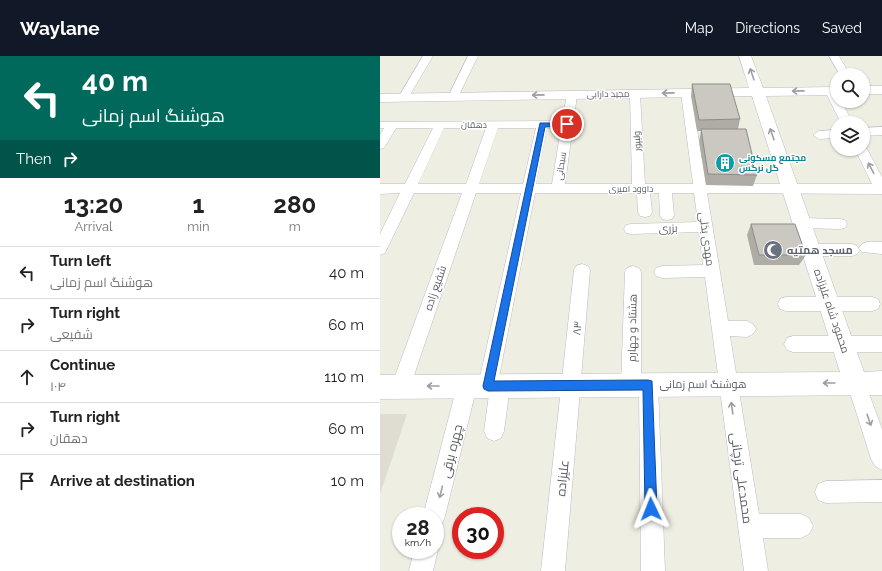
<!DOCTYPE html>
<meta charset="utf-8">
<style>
:root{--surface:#fff;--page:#f6f6f6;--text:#222;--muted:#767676;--line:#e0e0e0;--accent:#111827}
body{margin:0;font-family:Raleway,Cairo,sans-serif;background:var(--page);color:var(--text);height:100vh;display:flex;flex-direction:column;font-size:15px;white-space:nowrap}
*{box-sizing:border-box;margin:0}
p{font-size:13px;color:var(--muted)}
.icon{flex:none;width:22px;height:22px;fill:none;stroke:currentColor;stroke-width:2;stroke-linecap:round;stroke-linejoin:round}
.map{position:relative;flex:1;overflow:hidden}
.drawer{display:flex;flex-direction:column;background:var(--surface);width:380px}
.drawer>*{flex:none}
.guide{background:#00695c;color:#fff;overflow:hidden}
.fabs{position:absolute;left:450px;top:12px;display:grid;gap:8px}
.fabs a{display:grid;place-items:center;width:40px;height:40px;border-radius:50%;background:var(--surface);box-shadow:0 1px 3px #0004;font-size:20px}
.speed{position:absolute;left:12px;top:451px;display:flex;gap:8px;font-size:20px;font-weight:700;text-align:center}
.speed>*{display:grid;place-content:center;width:52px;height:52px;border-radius:50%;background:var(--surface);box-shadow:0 1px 3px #0004;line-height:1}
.speed small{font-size:10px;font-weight:400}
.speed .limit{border:6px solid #d22;background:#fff;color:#111}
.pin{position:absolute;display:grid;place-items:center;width:34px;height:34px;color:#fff;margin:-17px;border:2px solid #fff;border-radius:50%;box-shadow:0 1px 4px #0007}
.me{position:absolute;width:44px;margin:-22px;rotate:358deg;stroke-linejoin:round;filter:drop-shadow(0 0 3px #0008)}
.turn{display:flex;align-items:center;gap:14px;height:84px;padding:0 16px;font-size:18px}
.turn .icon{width:52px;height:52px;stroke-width:2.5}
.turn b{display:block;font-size:28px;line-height:34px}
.then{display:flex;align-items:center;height:38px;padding:0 16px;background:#0003;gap:8px;font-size:15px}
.eta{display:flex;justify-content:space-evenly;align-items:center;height:68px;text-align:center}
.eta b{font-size:24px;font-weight:700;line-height:28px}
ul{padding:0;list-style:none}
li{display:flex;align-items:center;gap:12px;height:52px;padding:0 16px;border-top:1px solid var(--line)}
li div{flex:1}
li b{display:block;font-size:15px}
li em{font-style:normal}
header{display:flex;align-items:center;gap:24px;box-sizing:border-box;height:56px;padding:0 20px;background:var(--accent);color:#fff}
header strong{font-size:19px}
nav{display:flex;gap:22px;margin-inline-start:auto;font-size:14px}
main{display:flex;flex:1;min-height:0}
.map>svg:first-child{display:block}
.education{fill:#dfddd2}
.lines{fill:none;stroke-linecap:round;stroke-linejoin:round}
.minor-casing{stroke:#bbbcc3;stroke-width:1}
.tertiary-casing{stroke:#bbbcc3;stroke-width:1}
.minor{fill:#fff;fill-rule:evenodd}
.tertiary{fill:#fff;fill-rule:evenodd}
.wall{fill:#aeaca5}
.building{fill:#cac8c0;stroke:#8d8c86}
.oneway{stroke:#9d9ea3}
.route{fill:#1a73e8;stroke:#114b97}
.labels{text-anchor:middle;stroke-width:3;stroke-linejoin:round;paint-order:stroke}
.far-street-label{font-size:9px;fill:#5b5e65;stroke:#fff}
.far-culture-label{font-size:9px;font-weight:bold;fill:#0d838f;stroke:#fff;text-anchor:start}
.street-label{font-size:11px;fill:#5b5e65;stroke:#fff}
.worship-label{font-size:11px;font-weight:bold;fill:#5b616d;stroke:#fff;text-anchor:start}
.near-street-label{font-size:13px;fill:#5b5e65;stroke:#fff}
</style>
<header>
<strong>Waylane</strong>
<nav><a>Map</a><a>Directions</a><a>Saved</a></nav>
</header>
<main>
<section class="drawer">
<div class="guide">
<div class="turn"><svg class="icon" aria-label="left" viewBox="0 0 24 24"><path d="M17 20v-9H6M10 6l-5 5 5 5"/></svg><div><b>40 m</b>هوشنگ اسم زمانی</div></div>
<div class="then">Then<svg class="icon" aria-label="right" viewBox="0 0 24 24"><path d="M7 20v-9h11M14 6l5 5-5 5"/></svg></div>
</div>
<div class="eta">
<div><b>13:20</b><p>Arrival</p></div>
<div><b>1</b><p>min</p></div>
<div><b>280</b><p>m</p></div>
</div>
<ul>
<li><svg class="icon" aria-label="left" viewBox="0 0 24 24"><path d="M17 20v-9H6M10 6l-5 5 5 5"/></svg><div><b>Turn left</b><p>هوشنگ اسم زمانی</p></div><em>40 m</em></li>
<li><svg class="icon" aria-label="right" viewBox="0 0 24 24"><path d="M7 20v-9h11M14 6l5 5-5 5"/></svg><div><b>Turn right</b><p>شفیعی</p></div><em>60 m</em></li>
<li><svg class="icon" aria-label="ahead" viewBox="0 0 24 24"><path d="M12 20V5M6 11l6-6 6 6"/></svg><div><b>Continue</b><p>۱۰۴</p></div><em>110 m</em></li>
<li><svg class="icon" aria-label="right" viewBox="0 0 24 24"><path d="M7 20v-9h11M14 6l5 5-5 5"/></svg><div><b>Turn right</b><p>دهقان</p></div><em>60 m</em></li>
<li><svg class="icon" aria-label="arrive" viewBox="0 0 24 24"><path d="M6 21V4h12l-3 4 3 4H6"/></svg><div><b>Arrive at destination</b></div><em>10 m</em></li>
</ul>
</section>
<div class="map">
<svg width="502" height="515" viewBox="0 0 502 515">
<rect width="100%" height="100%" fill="#efeee3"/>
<path class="education" d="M0,358H27L0,438Z"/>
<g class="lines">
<g class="minor-casing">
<path id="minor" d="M43,0H53L27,44H19L18,42Z
M88,0H98L78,41L77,43H69L68,41Z
M449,0H459L470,19H460Z
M450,32L455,35L457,45H461L473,67H461L445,35Z
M306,34L311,37L326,128H492L475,93H483V90L487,93L502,121V138L327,137L348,265H367L373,268L376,273L373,278L367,281L350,280L379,458H421L429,462L433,470L429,478L421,482H383L388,515H364L325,221L282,222L276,220L274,216L276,212L282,210L323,209L319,176L251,178L246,177L244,173L246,169L251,168L318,166L314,137H292L294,159L292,163L287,164L282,163L280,159L279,137H270L272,156L270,160L265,161L260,160L258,156L257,137H155L119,321L127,324L130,330L124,375L121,382L114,385L107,382L104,375L109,339L101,336L98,330L141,137H96L28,337L21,340L14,337L11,331L82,137H34L5,197L0,199V178L20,137L0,138V128H25L53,72H16L4,92L0,93V79L4,72H0V66L182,65L187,39L192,36L197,39L185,128H252L250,38L255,35L260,38L265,128H313L301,37ZM64,72H106L86,128H38ZM118,72H156L143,128H99ZM167,72H181L172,128H156Z
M502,71V79L483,80V72Z
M457,74V82L439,83L433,79L439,75Z
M422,162L460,163L465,164L467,168L465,172L460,173L422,172L417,171L415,167L417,163Z
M487,186H502V198L482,196L479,192L482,188Z
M431,188H472L477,190L480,194L477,198L472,200H431L426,198L423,194L426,190Z
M202,208L208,210L210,214L185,515H161L194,214L196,210Z
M253,210L259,212L261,216V324L268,320L275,323L278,329L285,515H261L259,334L251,338L244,335L241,329L245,216L247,212Z
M406,241H492L498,243L500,248L498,253L492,255H406L400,253L398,248L400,243Z
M413,280H502V296H413L407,294L404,288L407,282Z
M476,318L483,321L502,373V414L495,410L491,403L467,327L469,321Z
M87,321L94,324L97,330L65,460L62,468L55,471V460H43L77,330L80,324Z
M502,424V446L446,447L438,444L435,436L438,428L446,425Z
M55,487L58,494L53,515H29L34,494H55Z"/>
</g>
<g class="tertiary-casing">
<path id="tertiary" d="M359,0H371L383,32L457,31V39L386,40L484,316L502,315V339L0,343V319L460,316L372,40L0,46V38L369,32Z
M483,30H502V38H483Z"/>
</g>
<use href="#minor" class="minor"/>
<use href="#tertiary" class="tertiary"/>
</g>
<path class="wall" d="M312,28L360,63L358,73L377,119L373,130L326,129L319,85L321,75H317L311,40Z
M371,168L426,199L419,209H374L367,179Z"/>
<path class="building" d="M312,28H350L360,63L319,64Z
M321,73H366L377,119L328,118Z
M371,168H415L426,199H379Z"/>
<defs><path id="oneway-shaft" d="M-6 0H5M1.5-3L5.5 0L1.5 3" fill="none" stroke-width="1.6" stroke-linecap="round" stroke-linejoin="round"/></defs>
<g class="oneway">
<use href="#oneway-shaft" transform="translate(372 18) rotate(-109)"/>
<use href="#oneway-shaft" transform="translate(418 35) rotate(179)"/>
<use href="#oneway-shaft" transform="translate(288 37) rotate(179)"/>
<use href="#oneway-shaft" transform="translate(158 39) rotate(179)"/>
<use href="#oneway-shaft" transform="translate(392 78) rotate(-109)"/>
<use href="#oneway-shaft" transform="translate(491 112) rotate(-118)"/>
<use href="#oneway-shaft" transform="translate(449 327) rotate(180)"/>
<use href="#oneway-shaft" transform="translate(53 330) rotate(180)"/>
<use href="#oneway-shaft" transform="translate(352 352) rotate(-98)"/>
<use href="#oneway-shaft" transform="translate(489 364) rotate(71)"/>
<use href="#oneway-shaft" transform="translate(61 436) rotate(104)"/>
</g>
<path class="route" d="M160,67H187L190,68L187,70L165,71L114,325L268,324L272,325L277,453L276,457L271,459L267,457L265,453L263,334L108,335L104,333L103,330Z"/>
<defs>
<g id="building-disc" transform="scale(1)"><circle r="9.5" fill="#0f9aa8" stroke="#fff"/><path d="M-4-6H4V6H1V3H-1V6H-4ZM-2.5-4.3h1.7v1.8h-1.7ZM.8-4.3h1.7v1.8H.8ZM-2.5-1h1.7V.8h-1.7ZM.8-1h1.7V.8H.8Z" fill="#fff"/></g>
<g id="mosque-disc" transform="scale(1)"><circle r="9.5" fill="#6b7280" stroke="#fff"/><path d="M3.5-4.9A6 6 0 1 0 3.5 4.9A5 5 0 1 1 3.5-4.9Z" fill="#fff"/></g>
</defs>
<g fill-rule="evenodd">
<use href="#building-disc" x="345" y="107"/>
<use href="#mosque-disc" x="393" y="194"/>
</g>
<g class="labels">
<g class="far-street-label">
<text transform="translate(228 38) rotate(-1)" y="3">مجید دارابی</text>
<text x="94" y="72">دهقان</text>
<text transform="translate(257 85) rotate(-93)" y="3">ولیپور</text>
<text transform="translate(181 110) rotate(-82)" y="3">سبحانی</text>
<text x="251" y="136">داوود امیری</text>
</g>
<g class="far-culture-label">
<text x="359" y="105">مجتمع مسکونی<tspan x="359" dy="10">گل نرگس</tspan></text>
</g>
<g class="street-label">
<text transform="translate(288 172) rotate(-2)" y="4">بزری</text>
<text transform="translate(327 183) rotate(82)" y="4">مهدی بذلی</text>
<text transform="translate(55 232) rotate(-71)" y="4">شفیع زاده</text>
<text transform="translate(452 255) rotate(71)" y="4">محمود شاه علیزاده</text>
<text transform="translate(197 272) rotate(-85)" y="4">۸۳</text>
<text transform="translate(252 272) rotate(-89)" y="4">هشتاد و چهارم</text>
<text x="323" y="332">هوشنگ اسم زمانی</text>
</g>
<g class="worship-label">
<text x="407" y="198">مسجد همتیه</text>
</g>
<g class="near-street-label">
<text transform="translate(71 395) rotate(-76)" y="5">چهره برقی</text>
<text transform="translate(182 422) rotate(-84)" y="5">علیزاده</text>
<text transform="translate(362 422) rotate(82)" y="5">محمدعلی ترچانی</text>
</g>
</g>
</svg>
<div class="fabs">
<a><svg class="icon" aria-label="search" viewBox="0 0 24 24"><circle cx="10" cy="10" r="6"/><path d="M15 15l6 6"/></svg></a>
<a><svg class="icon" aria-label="layers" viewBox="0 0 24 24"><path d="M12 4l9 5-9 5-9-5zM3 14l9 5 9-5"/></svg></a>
</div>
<div class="speed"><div>28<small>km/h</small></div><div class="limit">30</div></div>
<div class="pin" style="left:187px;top:68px;background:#d93025"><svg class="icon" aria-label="arrive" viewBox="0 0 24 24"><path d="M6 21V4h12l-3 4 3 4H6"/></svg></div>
<svg class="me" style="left:271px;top:453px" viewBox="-20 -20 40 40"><path d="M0-17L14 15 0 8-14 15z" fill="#1a73e8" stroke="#fff" stroke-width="4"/></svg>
</div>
</main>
